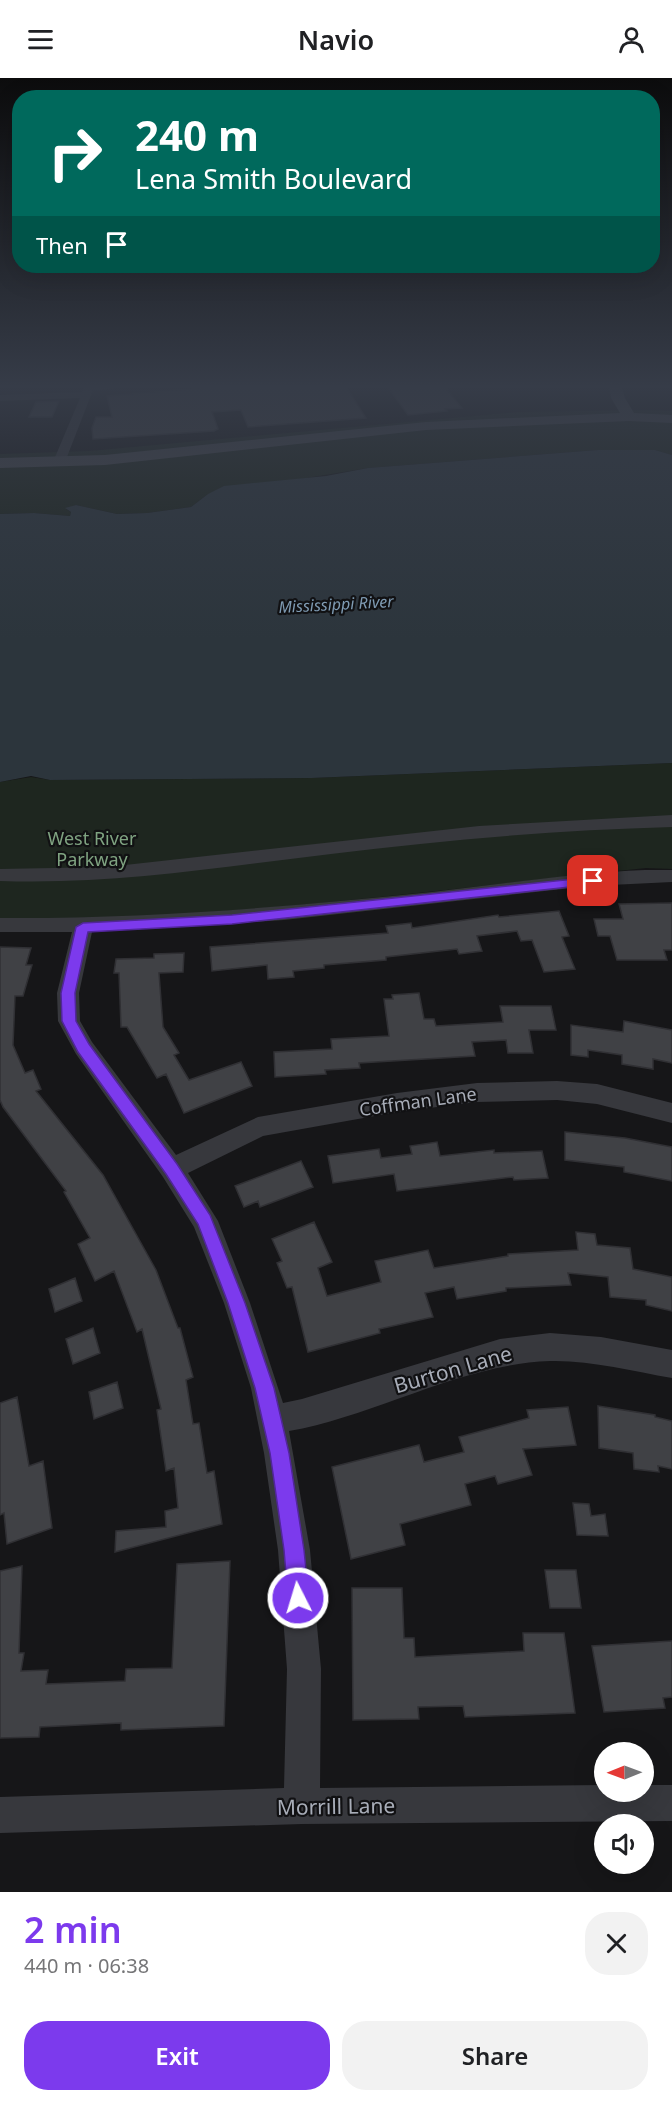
<!DOCTYPE html>
<meta charset="utf-8">
<style>
:root{--surface:#fff;--page:#f2f2f2;--text:#202124;--muted:#757577;--accent:#7c3aed}
body{margin:0;font-family:"Noto Sans",sans-serif;background:var(--page);color:var(--text);height:100vh;display:flex;flex-direction:column;font-size:22px;white-space:nowrap}
*{box-sizing:border-box;margin:0}
p{font-size:20px;color:var(--muted)}
.icon{flex:none;width:33px;height:33px;fill:none;stroke:currentColor;stroke-width:2;stroke-linecap:round;stroke-linejoin:round}
.map{position:relative;height:1814px;overflow:hidden}
.details{display:flex;flex-direction:column;background:var(--surface);flex:1}
.details>*{flex:none}
.guide{position:absolute;left:12px;top:12px;width:648px;height:183px;border-radius:24px;box-shadow:0 6px 24px #0002;background:#00695c;color:#fff;overflow:hidden}
.needle{width:39px;rotate:269deg}
.controls{position:absolute;left:594px;top:1664px;display:grid;gap:12px}
.controls a{display:grid;place-items:center;width:60px;height:60px;border-radius:50%;background:var(--surface);box-shadow:0 6px 24px #0002;font-size:30px}
.pin{position:absolute;display:grid;place-items:center;width:51px;height:51px;color:#fff;margin:-26px;border-radius:12px;box-shadow:0 3px 9px #0006}
.me{position:absolute;width:66px;margin:-33px;rotate:355deg;stroke-linejoin:round;filter:drop-shadow(0 0 4px #0008)}
.turn{display:flex;align-items:center;gap:21px;height:126px;padding:0 24px;font-size:27px}
.turn .icon{width:78px;height:78px;stroke-width:2.5}
.turn b{display:block;font-size:42px;line-height:51px}
.then{display:flex;align-items:center;height:57px;padding:0 24px;background:#0003;gap:12px;font-size:22px}
.round{display:grid;place-items:center;flex:none;width:63px;height:63px;border-radius:24px;background:var(--page)}
.head{display:flex;align-items:center;justify-content:space-between;height:102px;padding:0 24px}
h1{font-size:36px;font-weight:600;line-height:45px;color:var(--accent)}
.primary-button{display:flex;gap:12px;margin-top:auto;padding:12px 24px}
.primary-button a{flex:1;height:69px;border-radius:24px;background:var(--accent);color:#fff;font-size:24px;font-weight:600;line-height:69px;text-align:center}
.primary-button a+a{background:var(--page);color:var(--text)}
header{display:flex;justify-content:space-between;align-items:center;height:78px;padding:0 24px;background:var(--surface);font-size:27px;font-weight:600}
.map>svg:first-child{display:block}
.green{fill:#1e261f}
.water{fill:#2c353c}
.building{fill:#404145;stroke:#303034;stroke-width:1.5}
.lines{fill:none;stroke-linecap:round;stroke-linejoin:round}
.street{fill:#37383d;fill-rule:evenodd}
.secondary{fill:#45474d;fill-rule:evenodd}
.route{fill:#7c3aed;stroke:#51269a;stroke-width:1.5}
.labels{text-anchor:middle;stroke-width:4.5;stroke-linejoin:round;paint-order:stroke}
.far-water-label{font-size:16px;font-style:italic;fill:#7f9bb3;stroke:#111113}
.park-label{font-size:18px;fill:#7fa381;stroke:#111113}
.street-label{font-size:18px;fill:#a8adb8;stroke:#111113}
.near-street-label{font-size:21px;fill:#a8adb8;stroke:#111113}
</style>
<header><svg class="icon" aria-label="menu" viewBox="0 0 24 24"><path d="M4 6h16M4 12h16M4 18h16"/></svg>Navio<svg class="icon" aria-label="person" viewBox="0 0 24 24"><circle cx="12" cy="8" r="4"/><path d="M4 21q1-7 8-7t8 7"/></svg></header>
<div class="map">
<svg width="672" height="1814" viewBox="0 0 672 1814">
<rect width="100%" height="100%" fill="#161618"/>
<path class="green" d="M646,332L672,333V377L655,372H598L368,390L208,416L191,429L147,435L117,436L76,427L66,431L71,434L70,438L34,435L0,436V376L89,373L519,334Z
M672,685V791L646,790L589,796C393,817 197,844 0,840V704L31,699L50,702L312,700Z"/>
<path class="water" d="M598,372H655L672,377V685L312,700L50,702L31,698L0,704V436L34,435L70,438L71,434L65,430L76,427L117,436L147,435L191,429L208,416L224,408L326,398L368,390Z"/>
<path class="building" d="M239,307H345L366,340L248,349L241,332L212,334L218,351L214,353L93,361L92,350L96,339H112L107,318Z
M386,307H443L462,330L445,331L447,333L408,337Z
M59,323L52,339H29L36,324Z
M672,825V872H664L667,882H617L610,858H598L594,841H623L619,826Z
M559,833L569,858L562,859L575,891L544,894L532,862L521,863L517,853L477,858L482,873L459,876L457,871L386,879V882L324,887V890L293,893L294,899L268,901L267,887L212,893L210,869L388,855L386,848L411,845L412,850L498,837L499,839Z
M0,869L31,870L26,887H32L23,918H15L13,967L25,995L33,992L41,1011L36,1013L103,1097L156,1192L178,1250H180L193,1299L186,1302L193,1346L199,1345L207,1395L214,1393L222,1446L115,1474L116,1453L166,1449L165,1433L178,1430L174,1390L166,1393L157,1332L161,1331L142,1251L137,1254L114,1193L95,1203L78,1166L90,1160L64,1114L66,1113L3,1029L0,1022Z
M184,875L183,894L159,895L163,949L179,975L174,977L189,1002L241,984L252,1008L184,1035L166,996L157,1000L127,949H121L119,895H114L116,881L154,880V876Z
M419,915L424,941H434L436,948L503,944L500,928H551L556,952H529L533,975H508L506,962L472,964L475,978L359,985L360,990L325,992L326,996L275,999L274,974L332,971L331,961L389,958L384,921H393L392,917Z
M624,943L672,952V985L653,981V991L622,986V977L588,972V979L571,977V947L623,954Z
M565,1054L625,1060L672,1069V1103L624,1094V1089L565,1082Z
M437,1064L440,1078L494,1072V1075L542,1073L548,1100L514,1102L513,1099L397,1113L394,1096L333,1105L328,1078L379,1071L381,1080L412,1076L410,1068Z
M301,1083L313,1109L260,1129L258,1123L244,1129L235,1108Z
M314,1144L332,1184L318,1190L327,1218L381,1204L375,1183L428,1172L434,1190L508,1178V1176L578,1172L576,1154L595,1156L597,1167L630,1170L633,1191L672,1199V1233L646,1227V1222L610,1219L608,1199L568,1195L571,1207L506,1210V1213L457,1221L454,1209L425,1215L433,1239L379,1251L380,1255L308,1274L292,1209L287,1210L277,1185L282,1183L272,1161Z
M75,1200L82,1223L55,1234L49,1211Z
M93,1250L100,1275L73,1286L66,1261Z
M117,1304L123,1330L94,1341L89,1314Z
M17,1319L29,1388L43,1383L52,1450L7,1466L4,1435L0,1437V1325Z
M598,1328L655,1337V1339L672,1343V1391L658,1388L659,1394L634,1391L633,1375L599,1370Z
M568,1329L576,1367L523,1371L532,1397L498,1406L495,1398L465,1406L471,1427L400,1446L405,1467L351,1481L332,1389L419,1367L424,1384L464,1374L459,1359L529,1340L527,1332Z
M573,1425L589,1426L591,1438L605,1436L608,1458L577,1457Z
M230,1483L224,1648L121,1652V1645L40,1649L39,1659L0,1660V1493L22,1488L19,1575H24L21,1593L48,1592L46,1606L125,1603L126,1591L172,1590L177,1486Z
M545,1492H576L581,1530H550Z
M352,1510H402L404,1560H414L415,1579L524,1573L523,1555H564L575,1635L465,1639L463,1628L418,1629L419,1641L353,1642Z
M672,1563V1619L663,1620L665,1630L604,1634L592,1568Z"/>
<g class="lines">
<path class="street" d="M85,307H126L121,310L93,312L65,384L59,387L53,384L80,320L0,323V317L82,314Z
M672,737V749C558,752 444,762 331,776C221,789 112,807 0,803V791L107,789L479,748Z
M645,792H672V804L590,808L284,842L92,854L79,915L80,943L92,964L176,1077L258,1039L397,1015L477,1005L557,1003L597,1006L672,1025V1045L597,1026L557,1022L477,1024L397,1034L263,1058L188,1095L218,1143L250,1225L283,1325L302,1321L500,1261L550,1255L601,1259L672,1272V1300C632,1293 590,1282 550,1283C461,1286 375,1338 289,1353L310,1472L321,1591L320,1710L604,1707V1713H644V1707H672V1743L302,1746L0,1755V1719L284,1710L287,1591L278,1472L264,1375L251,1310L224,1225L194,1149L163,1099L76,976L58,943L57,915L72,854H0V840C145,841 288,829 432,814C503,806 573,795 645,792Z"/>
<path class="secondary" d="M609,307H621L625,320L634,335L672,337V345L629,343L426,352L105,387L0,390V380L105,377L426,344L620,335L611,320Z"/>
</g>
<linearGradient id="sky" x2="0" y2="1"><stop stop-color="#0c0c0d"/><stop offset="0.55" stop-color="#363c48"/><stop offset="1" stop-color="#363c48" stop-opacity="0"/></linearGradient>
<rect width="672" height="561" fill="url(#sky)"/>
<path class="route" d="M593,799L597,800L599,803L597,806L232,846L88,854L75,915L76,943L89,966L177,1086L210,1137L245,1225L274,1310L289,1375L304,1472L309,1520L306,1527L298,1530L291,1527L288,1520L284,1472L270,1375L255,1310L228,1225L198,1146L166,1096L78,974L62,943L61,915L76,849L83,845L232,837Z"/>
<g class="labels">
<g class="far-water-label">
<text transform="translate(336 526) rotate(-3)" y="6">Mississippi River</text>
</g>
<g class="park-label">
<text x="92" y="767">West River<tspan x="92" dy="21">Parkway</tspan></text>
</g>
<g class="street-label">
<text transform="translate(418 1024) rotate(-8)" y="6">Coffman Lane</text>
</g>
<g class="near-street-label">
<text transform="translate(453 1292) rotate(-16)" y="7">Burton Lane</text>
<text transform="translate(336 1729) rotate(-1)" y="7">Morrill Lane</text>
</g>
</g>
</svg>
<div class="controls">
<a><svg class="needle" viewBox="-14 -14 28 28"><path d="M0-13l5 13h-10z" fill="#e53935"/><path d="M0 13l5-13h-10z" fill="#757577"/></svg></a>
<a><svg class="icon" aria-label="sound" viewBox="0 0 24 24"><path d="M4 9h4l5-4v14l-5-4H4zM17 9q2 3 0 6"/></svg></a>
</div>
<div class="pin" style="left:593px;top:803px;background:#d93025"><svg class="icon" aria-label="arrive" viewBox="0 0 24 24"><path d="M6 21V4h12l-3 4 3 4H6"/></svg></div>
<svg class="me" style="left:298px;top:1520px" viewBox="-20 -20 40 40"><circle r="17" fill="#7c3aed" stroke="#fff" stroke-width="3"/><path d="M0-11L8 9 0 5-8 9z" fill="#fff"/></svg>
<div class="guide">
<div class="turn"><svg class="icon" aria-label="right" viewBox="0 0 24 24"><path d="M7 20v-9h11M14 6l5 5-5 5"/></svg><div><b>240 m</b>Lena Smith Boulevard</div></div>
<div class="then">Then<svg class="icon" aria-label="arrive" viewBox="0 0 24 24"><path d="M6 21V4h12l-3 4 3 4H6"/></svg></div>
</div>
</div>
<section class="details">
<div class="head"><div><h1>2 min</h1><p>440 m · 06:38</p></div><a class="round"><svg class="icon" aria-label="close" viewBox="0 0 24 24"><path d="M6 6l12 12M18 6L6 18"/></svg></a></div>
<div class="primary-button"><a>Exit</a><a>Share</a></div>
</section>
